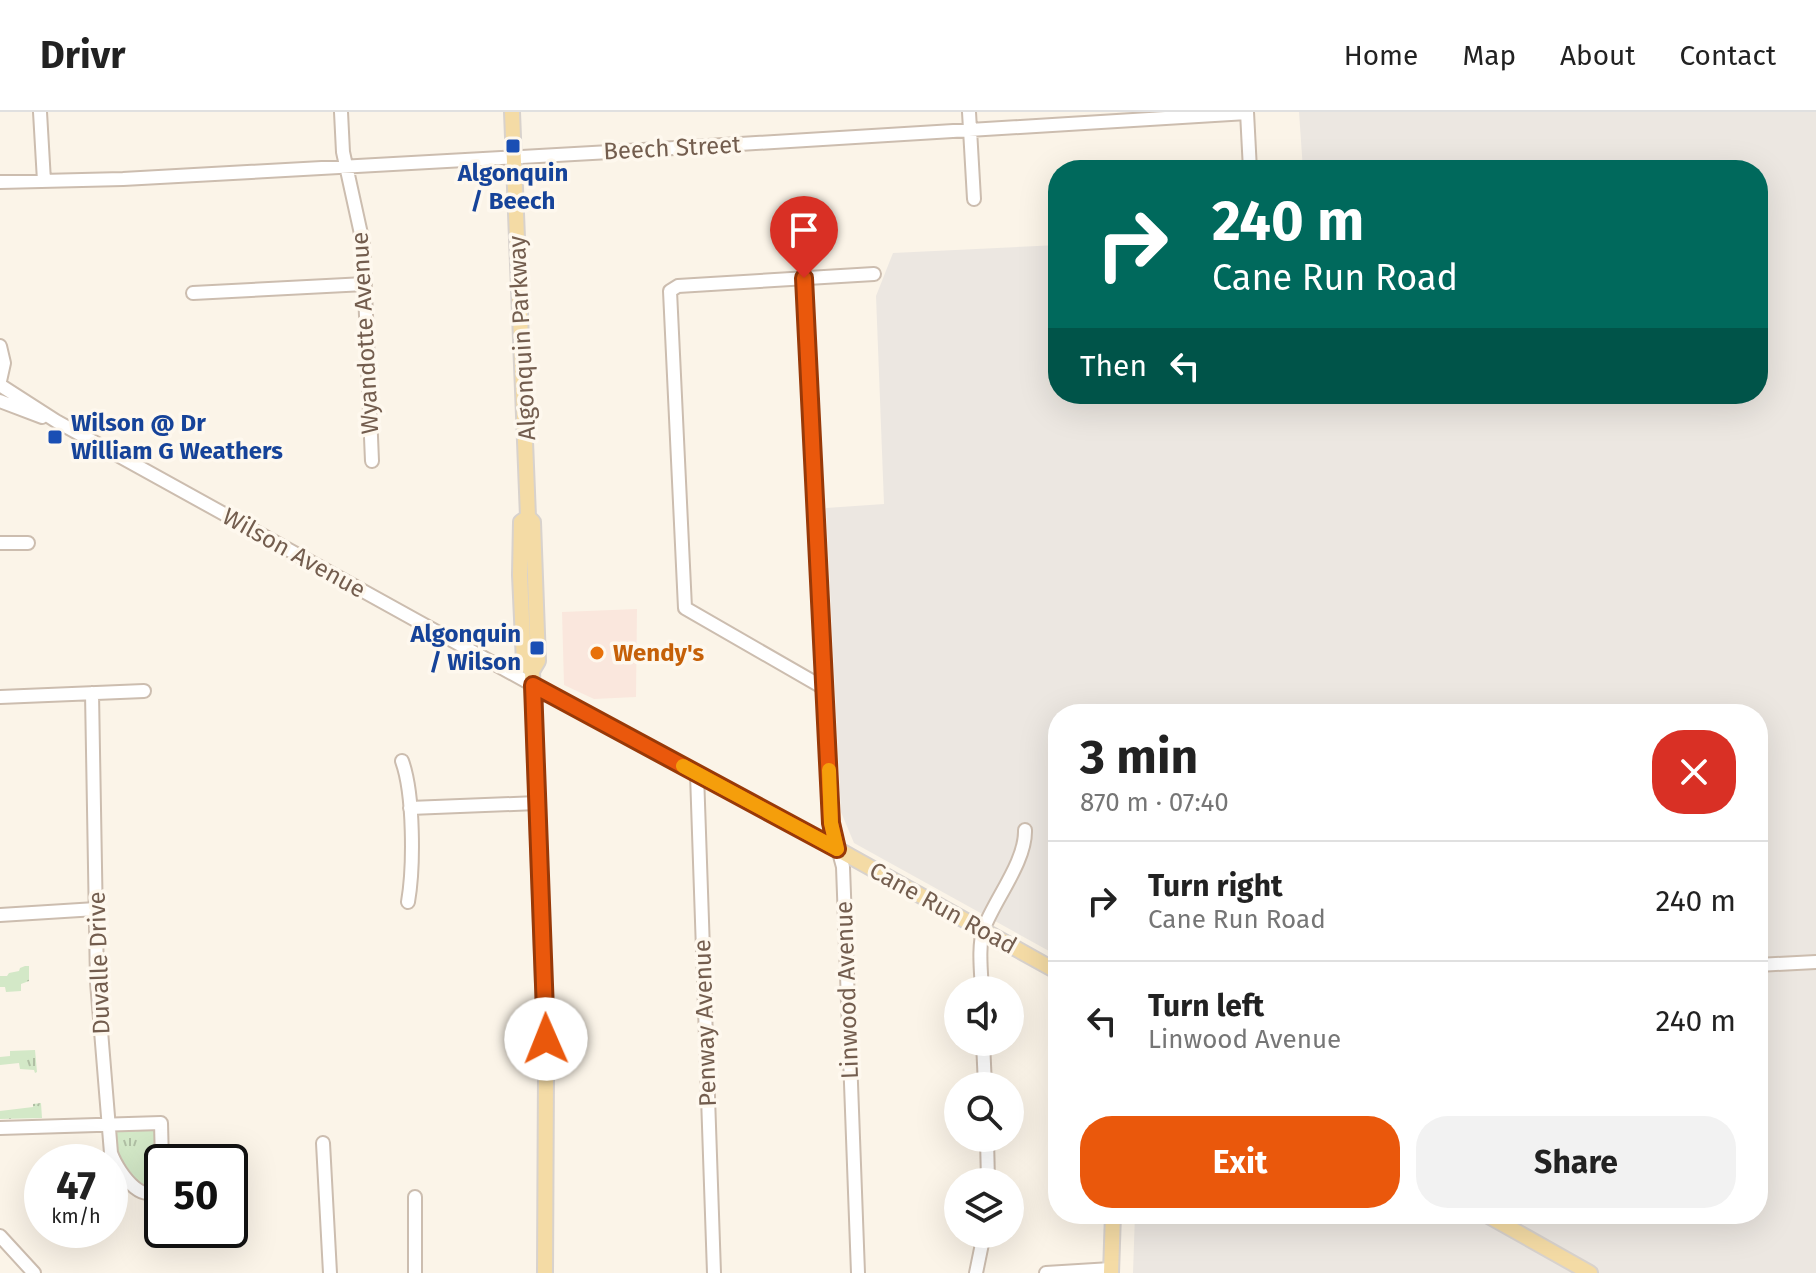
<!DOCTYPE html>
<meta charset="utf-8">
<style>
:root{--surface:#fff;--page:#f2f2f2;--text:#222;--muted:#767676;--line:#e0e0e0;--accent:#ea580c}
body{margin:0;font-family:"Fira Sans",sans-serif;background:var(--page);color:var(--text);height:100vh;display:flex;flex-direction:column;font-size:30px;white-space:nowrap}
*{box-sizing:border-box;margin:0}
p{font-size:26px;color:var(--muted)}
.icon{flex:none;width:44px;height:44px;fill:none;stroke:currentColor;stroke-width:2;stroke-linecap:round;stroke-linejoin:round}
.map{position:relative;flex:1;overflow:hidden}
.sheet{position:absolute;left:1048px;top:592px;width:720px;height:520px;display:flex;flex-direction:column;background:var(--surface);border-radius:32px;box-shadow:0 8px 32px #0002}
.sheet>*{flex:none}
.banner{position:absolute;left:1048px;top:48px;width:720px;height:244px;border-radius:32px;box-shadow:0 8px 32px #0002;background:#00695c;color:#fff;overflow:hidden}
.controls{position:absolute;left:944px;top:864px;display:grid;gap:16px}
.controls a{display:grid;place-items:center;width:80px;height:80px;border-radius:50%;background:var(--surface);box-shadow:0 8px 32px #0002;font-size:40px}
.speed{position:absolute;left:24px;top:1032px;display:flex;gap:16px;font-size:40px;font-weight:700;text-align:center}
.speed>*{display:grid;place-content:center;width:104px;height:104px;border-radius:50%;background:var(--surface);box-shadow:0 8px 32px #0002;line-height:1}
.speed small{font-size:20px;font-weight:400}
.speed .limit{border:4px solid #111;border-radius:12px;background:#fff;color:#111}
.pin{position:absolute;display:grid;place-items:center;width:68px;height:68px;color:#fff;margin:-82px -34px;border-radius:50% 50% 50% 0;rotate:-45deg;box-shadow:0 0 8px #0007}
.pin .icon{rotate:45deg}
.me{position:absolute;width:88px;margin:-44px;rotate:359deg;stroke-linejoin:round;filter:drop-shadow(0 0 6px #0008)}
.turn{display:flex;align-items:center;gap:28px;height:168px;padding:0 32px;font-size:36px}
.turn .icon{width:104px;height:104px;stroke-width:2.5}
.turn b{display:block;font-size:56px;line-height:68px}
.then{display:flex;align-items:center;height:76px;padding:0 32px;background:#0003;gap:16px;font-size:30px}
.round{display:grid;place-items:center;flex:none;width:84px;height:84px;border-radius:32px;background:var(--page)}
.head{display:flex;align-items:center;justify-content:space-between;height:136px;padding:0 32px}
h1{font-size:48px;font-weight:700;line-height:60px}
.cta{display:flex;gap:16px;margin-top:auto;padding:16px 32px}
.cta a{flex:1;height:92px;border-radius:32px;background:var(--accent);color:#fff;font-size:32px;font-weight:700;line-height:92px;text-align:center}
.cta a+a{background:var(--page);color:var(--text)}
ul{padding:0;list-style:none}
li{display:flex;align-items:center;gap:24px;height:120px;padding:0 32px;border-top:2px solid var(--line)}
li div{flex:1}
li b{display:block;font-size:30px}
li em{font-style:normal}
header{display:flex;align-items:center;gap:48px;box-sizing:border-box;height:112px;padding:0 40px;background:var(--surface);border-bottom:2px solid var(--line)}
header strong{font-size:38px}
nav{display:flex;gap:44px;margin-inline-start:auto;font-size:28px}
.map>svg:first-child{display:block}
.commercial{fill:#fae7dd}
.industrial{fill:#ece7e1}
.grass{fill:url(#grass-tufts)}
.lines{fill:none;stroke-linecap:round;stroke-linejoin:round}
.minor-casing{stroke:#ccbdaf;stroke-width:16}
.major-casing{stroke:#d8d2cd;stroke-width:18}
.minor{stroke:#fff;stroke-width:12}
.major{stroke:#f4dba5;stroke-width:14}
.route-casing{stroke:#983908;stroke-width:20}
.route{stroke:#ea580c;stroke-width:14}
.slow{stroke:#f59e0b;stroke-width:14}
.transit-dot{fill:#1a4fb4;stroke:#fef8ee;stroke-width:3}
.food-dot{fill:#e8710a;stroke:#fef8ee;stroke-width:3}
.labels{text-anchor:middle;stroke-width:7;stroke-linejoin:round;paint-order:stroke}
.street-label{font-size:24px;fill:#735d4e;stroke:#fef8ee}
.transit-label{font-size:24px;font-weight:bold;fill:#164399;stroke:#fef8ee}
.food-label{font-size:24px;font-weight:bold;fill:#c56008;stroke:#fef8ee;text-anchor:start}
</style>
<header>
<strong>Drivr</strong>
<nav><a>Home</a><a>Map</a><a>About</a><a>Contact</a></nav>
</header>
<div class="map">
<svg width="1816" height="1161" viewBox="0 0 1816 1161">
<defs>
<pattern id="grass-tufts" width="24" height="20" patternUnits="userSpaceOnUse" patternTransform="scale(2)"><rect width="24" height="20" fill="#d3e8c7"/><path d="M3 7l-1-3M5 7V3M7 7l1-3M15 17l-1-3M17 17v-4M19 17l1-3" fill="none" stroke="#b0bfa4"/></pattern>
</defs>
<rect width="100%" height="100%" fill="#fbf4e8"/>
<path class="commercial" d="M637,497L636,585L594,587L564,573L562,500Z"/>
<path class="industrial" d="M1299,0H1816V1161H1133L1135,1102H1758V602H1058V844L854,731L841,700L826,396L884,392L876,184L893,141L1058,133V282H1758V58H1303Z"/>
<path class="grass" d="M25,854H29V869L21,872V879L6,880L5,875H0V864H7L9,861L19,859L20,856Z
M35,938L37,960L35,961L34,958L20,957L19,951L0,953V945L10,944V939Z
M41,991L42,1006L0,1007V999L33,995V992Z
M115,1016H156L158,1062L157,1067L150,1075L136,1071L116,1042Z"/>
<g class="lines">
<g class="minor-casing">
<path id="minor" d="M40,0L44,69
M341,0L343,40L363,131L372,349
M969,0L974,87
M1247,0L1250,58
M0,70L123,67L610,40L1247,1
M804,166L831,711L843,755L858,1161
M193,181L365,172
M0,234L4,251L0,269
M0,273L56,309L533,573
M0,289L42,305
M0,431H28
M824,576L685,496L670,179L678,174L874,162
M92,581L97,870L111,1041C118,1061 150,1105 162,1064
M0,585L144,579
M402,649C414,682 414,755 408,790
M697,662L714,1161
M410,696L537,691
M0,803L96,797
M1758,853L1816,850
M982,878C981,859 978,833 984,816C995,787 1026,749 1025,718
M983,930L985,974
M0,1016L161,1011L162,1050
M987,1026L988,1070
M323,1031L330,1161
M415,1085V1161
M0,1124L34,1161
M976,1161L984,1122
M1046,1161L1111,1157"/>
</g>
<g class="major-casing">
<path id="major" d="M512,0L528,405L533,410L538,549L532,559L546,956L545,1161
M528,405L521,410L520,463L524,550L532,559
M533,573L837,737L1058,860
M1485,1102L1590,1161
M1111,1161L1113,1102"/>
</g>
<use href="#minor" class="minor"/>
<use href="#major" class="major"/>
</g>
<g class="lines">
<g class="route-casing">
<path id="route" d="M546,927L533,573L837,737L831,711L804,166"/>
</g>
<use href="#route" class="route"/>
<path class="slow" d="M683,654L837,737L831,711L829,658"/>
</g>
<g class="transit-dot">
<rect x="505" y="26" width="16" height="16" rx="4"/>
<rect x="47" y="317" width="16" height="16" rx="4"/>
<rect x="529" y="528" width="16" height="16" rx="4"/>
</g>
<circle class="food-dot" cx="597" cy="541" r="8"/>
<g class="labels">
<g class="street-label">
<text transform="translate(672 36) rotate(-3)" y="8">Beech Street</text>
<text transform="translate(365 221) rotate(-93)" y="8">Wyandotte Avenue</text>
<text transform="translate(522 226) rotate(-93)" y="8">Algonquin Parkway</text>
<text transform="translate(294 441) rotate(29)" y="8">Wilson Avenue</text>
<text transform="translate(943 796) rotate(29)" y="8">Cane Run Road</text>
<text transform="translate(99 851) rotate(-92)" y="8">Duvalle Drive</text>
<text transform="translate(847 878) rotate(-92)" y="8">Linwood Avenue</text>
<text transform="translate(705 911) rotate(-92)" y="8">Penway Avenue</text>
</g>
<g class="transit-label">
<text x="513" y="69">Algonquin<tspan x="513" dy="28">/ Beech</tspan></text>
<text x="71" y="319" text-anchor="start">Wilson @ Dr<tspan x="71" dy="28">William G Weathers</tspan></text>
<text x="521" y="530" text-anchor="end">Algonquin<tspan x="521" dy="28">/ Wilson</tspan></text>
</g>
<g class="food-label">
<text x="613" y="549">Wendy's</text>
</g>
</g>
</svg>
<div class="controls">
<a><svg class="icon" aria-label="sound" viewBox="0 0 24 24"><path d="M4 9h4l5-4v14l-5-4H4zM17 9q2 3 0 6"/></svg></a>
<a><svg class="icon" aria-label="search" viewBox="0 0 24 24"><circle cx="10" cy="10" r="6"/><path d="M15 15l6 6"/></svg></a>
<a><svg class="icon" aria-label="layers" viewBox="0 0 24 24"><path d="M12 4l9 5-9 5-9-5zM3 14l9 5 9-5"/></svg></a>
</div>
<div class="speed"><div>47<small>km/h</small></div><div class="limit">50</div></div>
<div class="pin" style="left:804px;top:166px;background:#d93025"><svg class="icon" aria-label="arrive" viewBox="0 0 24 24"><path d="M6 21V4h12l-3 4 3 4H6"/></svg></div>
<svg class="me" style="left:546px;top:927px" viewBox="-20 -20 40 40"><circle r="19" fill="#fff"/><path d="M0-13L10 11 0 6-10 11z" fill="#ea580c"/></svg>
<div class="banner">
<div class="turn"><svg class="icon" aria-label="right" viewBox="0 0 24 24"><path d="M7 20v-9h11M14 6l5 5-5 5"/></svg><div><b>240 m</b>Cane Run Road</div></div>
<div class="then">Then<svg class="icon" aria-label="left" viewBox="0 0 24 24"><path d="M17 20v-9H6M10 6l-5 5 5 5"/></svg></div>
</div>
<section class="sheet">
<div class="head"><div><h1>3 min</h1><p>870 m · 07:40</p></div><a class="round" style="background:#d93025;color:#fff"><svg class="icon" aria-label="close" viewBox="0 0 24 24"><path d="M6 6l12 12M18 6L6 18"/></svg></a></div>
<ul>
<li><svg class="icon" aria-label="right" viewBox="0 0 24 24"><path d="M7 20v-9h11M14 6l5 5-5 5"/></svg><div><b>Turn right</b><p>Cane Run Road</p></div><em>240 m</em></li>
<li><svg class="icon" aria-label="left" viewBox="0 0 24 24"><path d="M17 20v-9H6M10 6l-5 5 5 5"/></svg><div><b>Turn left</b><p>Linwood Avenue</p></div><em>240 m</em></li>
</ul>
<div class="cta"><a>Exit</a><a>Share</a></div>
</section>
</div>
